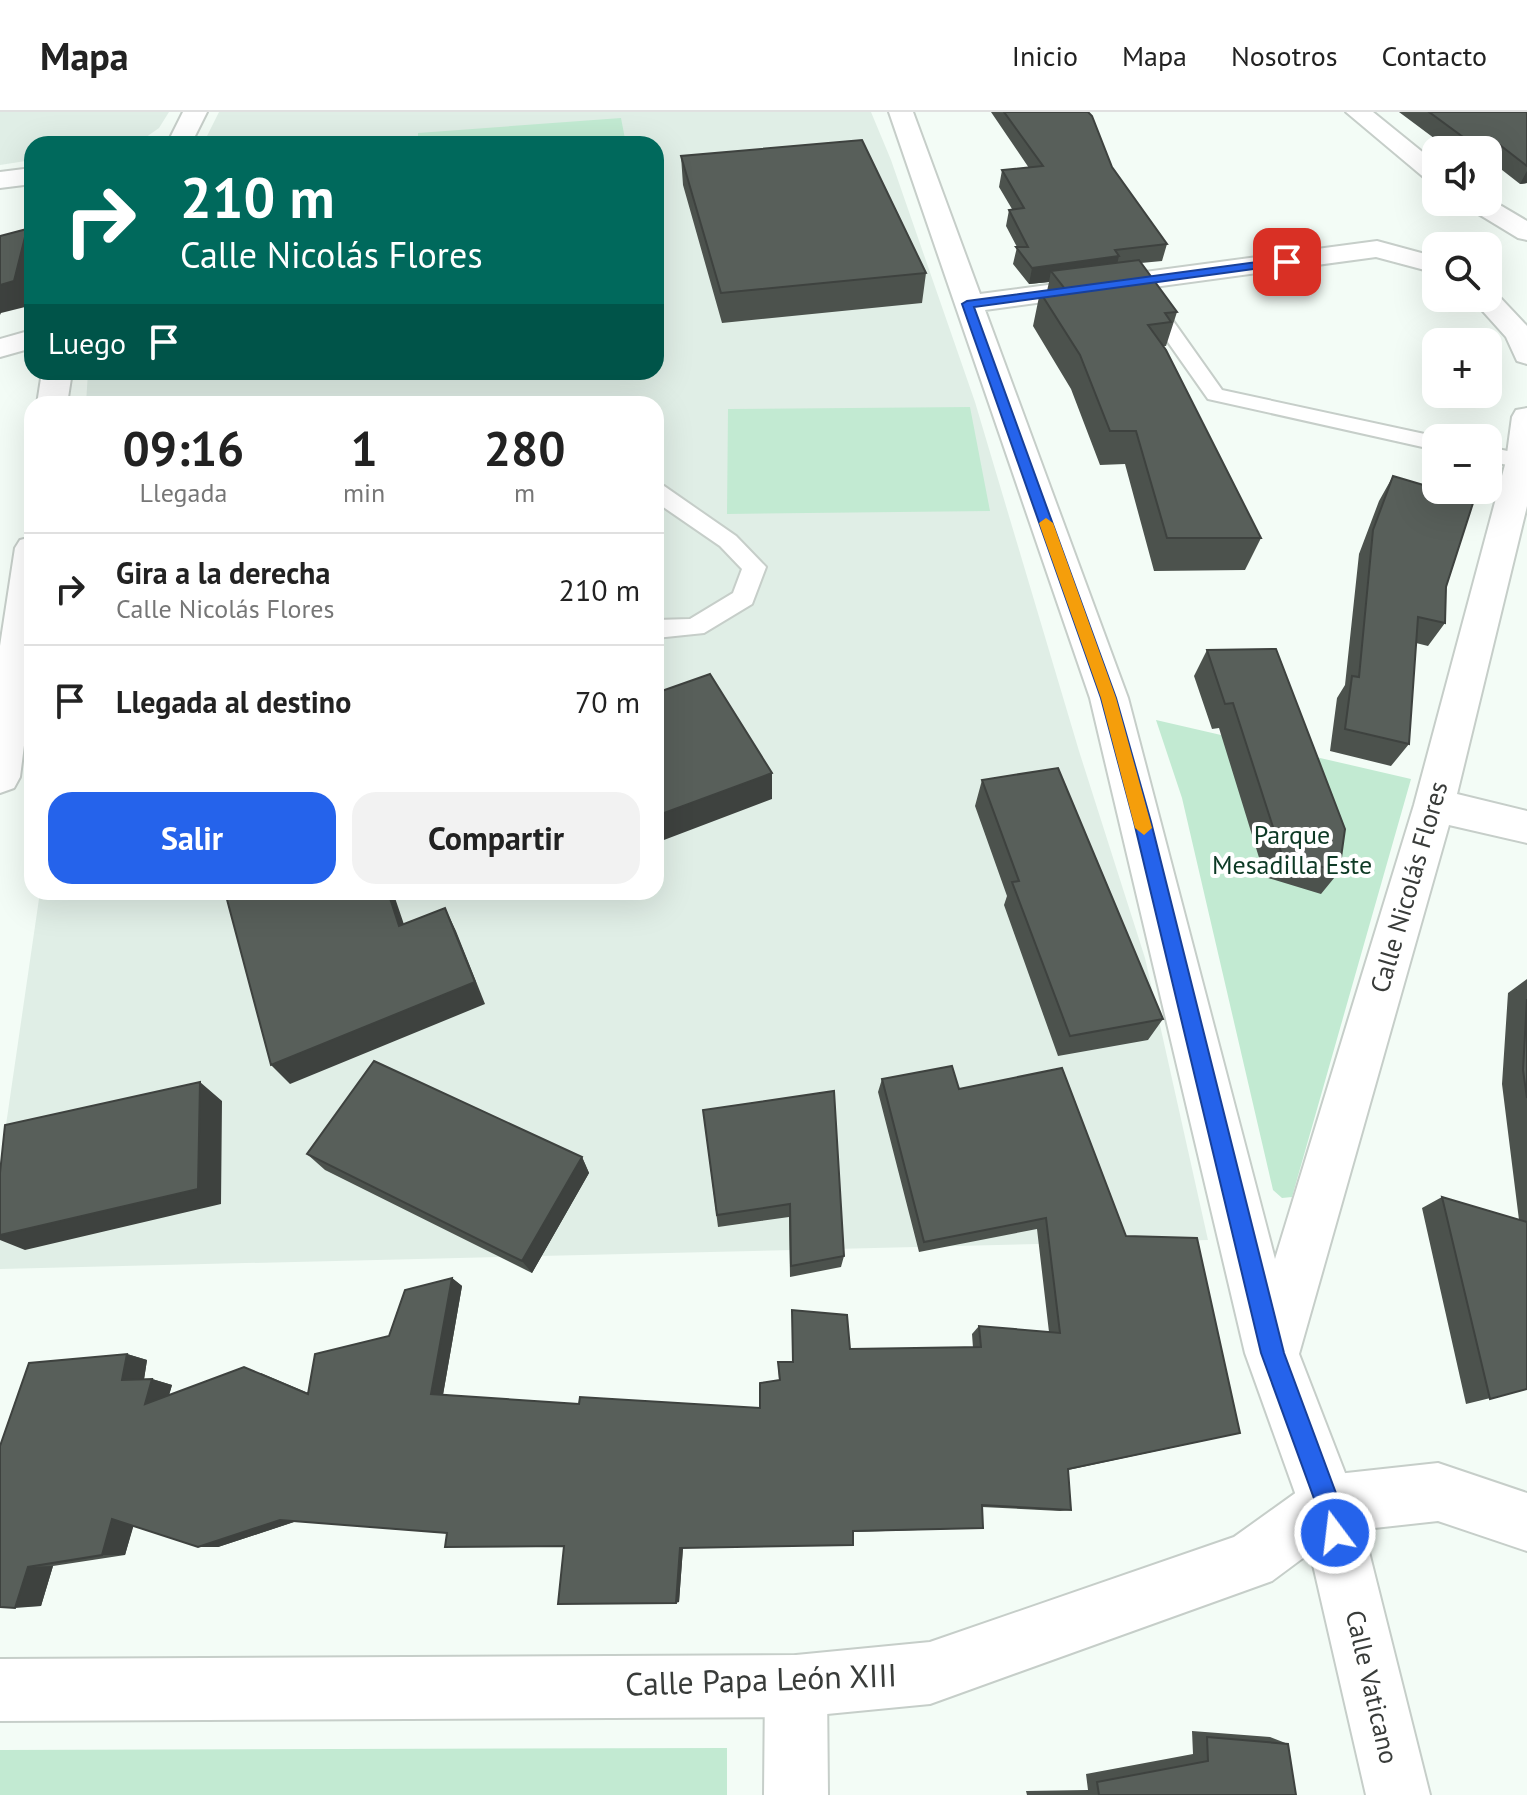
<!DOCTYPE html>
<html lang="es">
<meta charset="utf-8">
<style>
:root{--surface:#fff;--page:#f2f2f2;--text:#222;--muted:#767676;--line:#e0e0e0;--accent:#2563eb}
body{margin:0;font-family:"PT Sans",sans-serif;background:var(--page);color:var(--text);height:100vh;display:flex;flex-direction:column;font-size:30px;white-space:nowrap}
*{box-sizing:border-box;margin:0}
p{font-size:26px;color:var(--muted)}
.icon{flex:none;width:44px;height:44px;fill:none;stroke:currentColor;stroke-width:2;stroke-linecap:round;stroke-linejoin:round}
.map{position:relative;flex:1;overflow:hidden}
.panel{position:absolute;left:24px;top:284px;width:640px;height:504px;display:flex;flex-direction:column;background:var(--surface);border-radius:24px;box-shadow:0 8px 32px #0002}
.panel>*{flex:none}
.top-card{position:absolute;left:24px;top:24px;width:640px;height:244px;border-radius:24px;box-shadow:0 8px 32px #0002;background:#00695c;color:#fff;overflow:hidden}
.controls{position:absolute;left:1422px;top:24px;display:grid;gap:16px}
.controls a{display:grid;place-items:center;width:80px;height:80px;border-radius:16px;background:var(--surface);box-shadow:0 8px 32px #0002;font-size:40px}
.pin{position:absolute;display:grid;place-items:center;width:68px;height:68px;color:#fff;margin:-34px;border-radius:16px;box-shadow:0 4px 12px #0006}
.me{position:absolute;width:88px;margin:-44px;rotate:345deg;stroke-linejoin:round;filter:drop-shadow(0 0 6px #0008)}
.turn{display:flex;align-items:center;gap:28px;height:168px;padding:0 24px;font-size:36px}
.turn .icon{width:104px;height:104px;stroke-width:2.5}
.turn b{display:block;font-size:56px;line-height:68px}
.then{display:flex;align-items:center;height:76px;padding:0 24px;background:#0003;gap:16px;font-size:30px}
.eta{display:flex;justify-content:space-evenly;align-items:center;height:136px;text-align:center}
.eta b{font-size:48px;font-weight:700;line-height:56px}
.primary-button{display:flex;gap:16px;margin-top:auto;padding:16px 24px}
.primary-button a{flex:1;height:92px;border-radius:24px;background:var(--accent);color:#fff;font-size:32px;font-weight:700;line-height:92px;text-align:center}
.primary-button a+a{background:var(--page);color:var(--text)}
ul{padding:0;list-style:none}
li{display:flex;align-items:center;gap:24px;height:112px;padding:0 24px;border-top:2px solid var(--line)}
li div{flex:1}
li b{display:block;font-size:30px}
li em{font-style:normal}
header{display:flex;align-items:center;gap:48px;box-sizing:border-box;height:112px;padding:0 40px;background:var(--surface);border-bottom:2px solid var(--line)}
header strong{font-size:38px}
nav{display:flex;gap:44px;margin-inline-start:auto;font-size:28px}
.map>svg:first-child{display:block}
.built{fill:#e0eee6}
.green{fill:#c2ead2}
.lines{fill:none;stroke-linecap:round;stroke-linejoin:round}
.lane-casing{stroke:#c6cec9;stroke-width:4}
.street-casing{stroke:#c6cec9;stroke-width:4}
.secondary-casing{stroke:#c6cec9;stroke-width:4}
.lane{fill:#fff;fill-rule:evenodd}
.street{fill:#fff;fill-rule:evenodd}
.secondary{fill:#fff;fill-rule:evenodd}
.wall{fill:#4c524d}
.shaded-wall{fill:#3e423f}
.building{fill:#585f5a;stroke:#3e423f;stroke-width:2}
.route{fill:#2563eb;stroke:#184099;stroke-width:2}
.slow{fill:#f59e0b}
.labels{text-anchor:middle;stroke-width:8;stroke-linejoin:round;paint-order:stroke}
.park-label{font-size:26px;fill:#0d3a25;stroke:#fff}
.street-label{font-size:26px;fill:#393c3a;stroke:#fff}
.near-street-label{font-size:32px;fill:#393c3a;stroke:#fff}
</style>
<header>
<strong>Mapa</strong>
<nav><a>Inicio</a><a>Mapa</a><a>Nosotros</a><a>Contacto</a></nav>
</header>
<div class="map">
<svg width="1527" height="1683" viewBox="0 0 1527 1683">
<rect width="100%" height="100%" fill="#f3fcf6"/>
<path class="built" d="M0,0H169L159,16L142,28L129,32H32V48L0,53Z
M219,0H871L891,48L975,290L1079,639L1145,846L1208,1128L0,1157V1054L40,780H656V292H86L88,260H656V32H203Z"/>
<path class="green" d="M621,6L626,32H418V21Z
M970,295L990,399L727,402L728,297Z
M1156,608L1411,667L1292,1085L1282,1086L1273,1078L1182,686Z
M727,1636V1683H0V1638Z"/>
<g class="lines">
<g class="lane-casing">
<path id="lane" d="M1147,180L1154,182L1222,278L1443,326H1436V338L1208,287L1137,186Z
M1488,335L1527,343V357L1488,349Z
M656,372L664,374L736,424L766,455L752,492L704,521L656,526V508L690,507L733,481L742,457L720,434L656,390Z"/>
</g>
<g class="street-casing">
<path id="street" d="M183,0H207L191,32H167Z
M889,0H913L980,182L1377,129L1436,145V161L1376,145L985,198L1128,586L1275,1147L1414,693L1506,349L1512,305L1516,298L1527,296V394L1457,682L1527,699V731L1449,713L1299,1242L1357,1392L1430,1683H1366L1299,1392L1245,1241L1090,586Z
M1346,0H1373L1436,51V71L1427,68Z
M32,56V72L0,76V60Z
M1488,86L1527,109V128L1518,126L1467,95L1463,90H1488Z
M1488,178L1495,180L1527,214V252L1517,249L1506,225L1471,186H1488Z
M32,218V236L0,245V227Z
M42,260H72L67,292H37Z
M32,425V570L20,665L14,676L0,681V534L15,436L20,428Z
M796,1543L818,1552L827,1574L828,1683H764L765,1574L774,1552Z"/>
</g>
<g class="secondary-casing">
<path id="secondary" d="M1438,1351L1527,1381V1439L1438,1409L1338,1420L1272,1469L930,1592L796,1605L0,1609V1547L796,1543L930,1530L1234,1425L1308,1372L1328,1363Z"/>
</g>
<use href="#lane" class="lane"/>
<use href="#street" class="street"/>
<use href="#secondary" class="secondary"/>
</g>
<path class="wall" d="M991,0H1088L1112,55L1167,132L1162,149L1141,151L1177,200L1166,234H1163L1261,426L1245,458L1154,459L1125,352L1100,353L1071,277L1033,214L1040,180L1047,179L1049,170L1029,172L1013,152L1017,135L1006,114L1009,98L1012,97L999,75L1002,58L1029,56Z
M1399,0H1527V71L1520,72L1488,47V38H1450Z
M681,44L926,161L922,191L722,211L683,73Z
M1393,364L1446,475L1445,511L1428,534L1416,531L1409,632L1391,654L1330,639L1337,586L1345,573L1359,442L1379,389Z
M1207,538L1339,760L1321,782L1265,765L1219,616L1212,617L1194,564Z
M982,668L1163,907L1148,928L1058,944L1004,793L1007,784L975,694Z
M1527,867V1277L1466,1292L1422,1096L1442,1085L1519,1108L1502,972L1508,881Z
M882,967L959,977L1126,1124L1240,1321L1068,1358L1071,1398L1060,1399L982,1395L983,1416L853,1420L683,1436L679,1490L564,1434L447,1421L297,1409L218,1435H198L133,1414L125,1443L53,1454L41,1494L0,1495L127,1242L147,1248L144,1267H152L172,1273L169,1283L261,1261L308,1281L389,1224L452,1166L462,1174L443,1283L579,1292L760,1296L779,1268L778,1250H792V1198L850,1237L973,1236L972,1222L979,1214L1049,1220L1037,1117L919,1140L878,980Z
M703,998L844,1144L841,1155L790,1165L789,1105L718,1115Z
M307,1042L582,1045L589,1061L532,1161L325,1058Z
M1192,1619L1270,1625L1288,1632L1296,1683H1027L1026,1679L1088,1678L1086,1662L1193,1642Z"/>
<path class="shaded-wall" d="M1496,30L1488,46V38H1472L1474,33Z
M1527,59V71L1520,72Z
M27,117L32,126V180L29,194L1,201L0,203V173Z
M1119,144L1115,161L1051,159L1049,170L1029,172L1032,156Z
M772,661V687L656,731V704Z
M388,780H393L412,836L399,814Z
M445,796L456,819L485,892L290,972L271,953Z
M200,970L222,989L221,1092L25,1138L0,1128V1123Z
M582,1045L589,1061L532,1161L522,1149Z
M452,1166L462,1174L442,1288L431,1282Z
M127,1242L147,1248L143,1274L122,1268Z
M152,1267L172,1273L165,1297L145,1292Z
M112,1407L135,1409L125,1443H102Z
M280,1408L297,1409L218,1435H198Z
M680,1436H683L679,1490L676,1491Z
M53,1454L41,1494L15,1496L28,1455Z"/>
<path class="building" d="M1004,0H1088L1092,4L1112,55L1167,132L1115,138L1119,144L1032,156L1016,135H1028L1009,98L1024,96L1002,58L1043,54Z
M1429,0H1527V54L1496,30L1474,33Z
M862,28L926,161L721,181L681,44Z
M27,117L14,169L0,173V124Z
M1139,148L1177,200L1165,201L1171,210L1148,213L1166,238L1261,426H1167L1136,319H1110L1080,243L1040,180L1065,177L1051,159Z
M1393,364L1474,388L1446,475L1445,511L1418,505L1409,632L1345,617L1352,564L1359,565L1373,418Z
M1276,537L1345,717L1339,760L1282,743L1233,591L1225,592L1207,538Z
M710,562L772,661L656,704V581Z
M1058,656L1163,907L1070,924L1012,770L1019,769L982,668Z
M225,780H388L399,814L445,796L475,870L271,953Z
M1527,887V986L1523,958Z
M374,949L582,1045L522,1149L307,1042Z
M952,954L959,977L1062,956L1126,1124L1197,1126L1240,1321L1068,1357L1071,1398L982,1393L983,1416L853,1419V1433L680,1436L676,1491L558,1492L564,1434L445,1435L447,1421L280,1408L198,1435L112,1407L102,1443L28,1455L15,1496L0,1495V1334L29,1251L127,1242L122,1268L152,1267L145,1292L244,1255L308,1282L315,1242L389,1224L405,1178L452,1166L431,1282L579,1292L580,1285L760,1296V1271L780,1268L778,1250H793L792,1198L847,1203L850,1237L981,1235L979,1214L1060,1221L1046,1106L924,1130L882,967Z
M200,970L198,1077L0,1123V1061L5,1013Z
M834,979L844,1144L791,1154L790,1092L717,1103L703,998Z
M1442,1085L1527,1110V1277L1490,1287Z
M1207,1625L1288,1632L1296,1683H1099L1097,1670L1208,1649Z"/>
<path class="route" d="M1287,146L1291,147V152L974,195L1116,586L1151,710L1284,1241L1340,1392L1347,1421L1343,1430L1335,1433L1326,1430L1316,1392L1261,1241L1134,710L1101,586L962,192L967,189Z"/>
<path class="slow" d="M1046,406L1053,411L1116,586L1152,716L1144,723L1135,716L1101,586L1039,411Z"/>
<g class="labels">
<g class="park-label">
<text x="1292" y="732">Parque<tspan x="1292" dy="30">Mesadilla Este</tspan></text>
</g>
<g class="street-label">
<text transform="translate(1409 775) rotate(-74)" y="9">Calle Nicolás Flores</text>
<text transform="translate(1372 1575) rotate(77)" y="9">Calle Vaticano</text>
</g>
<g class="near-street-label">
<text transform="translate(761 1568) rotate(-2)" y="11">Calle Papa León XIII</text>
</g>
</g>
</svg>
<div class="controls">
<a><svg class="icon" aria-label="sound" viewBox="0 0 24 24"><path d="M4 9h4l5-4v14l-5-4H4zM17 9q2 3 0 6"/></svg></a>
<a><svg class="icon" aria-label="search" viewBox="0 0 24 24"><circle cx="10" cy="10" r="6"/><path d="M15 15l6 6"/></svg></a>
<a>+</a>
<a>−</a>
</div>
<div class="pin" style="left:1287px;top:150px;background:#d93025"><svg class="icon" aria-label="arrive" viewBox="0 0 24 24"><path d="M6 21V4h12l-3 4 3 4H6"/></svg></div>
<svg class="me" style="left:1335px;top:1421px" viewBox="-20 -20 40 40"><circle r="17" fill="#2563eb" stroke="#fff" stroke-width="3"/><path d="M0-11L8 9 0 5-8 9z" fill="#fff"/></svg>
<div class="top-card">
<div class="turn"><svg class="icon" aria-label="right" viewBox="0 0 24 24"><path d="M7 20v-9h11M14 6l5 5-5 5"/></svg><div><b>210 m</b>Calle Nicolás Flores</div></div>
<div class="then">Luego<svg class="icon" aria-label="arrive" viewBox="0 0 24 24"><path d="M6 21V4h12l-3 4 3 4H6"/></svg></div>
</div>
<section class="panel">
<div class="eta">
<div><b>09:16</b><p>Llegada</p></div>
<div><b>1</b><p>min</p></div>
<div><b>280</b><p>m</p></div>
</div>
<ul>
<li><svg class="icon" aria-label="right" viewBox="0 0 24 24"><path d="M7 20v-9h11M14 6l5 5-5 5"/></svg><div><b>Gira a la derecha</b><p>Calle Nicolás Flores</p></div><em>210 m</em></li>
<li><svg class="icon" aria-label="arrive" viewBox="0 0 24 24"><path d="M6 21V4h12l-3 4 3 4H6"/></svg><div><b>Llegada al destino</b></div><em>70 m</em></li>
</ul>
<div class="primary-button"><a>Salir</a><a>Compartir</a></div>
</section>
</div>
